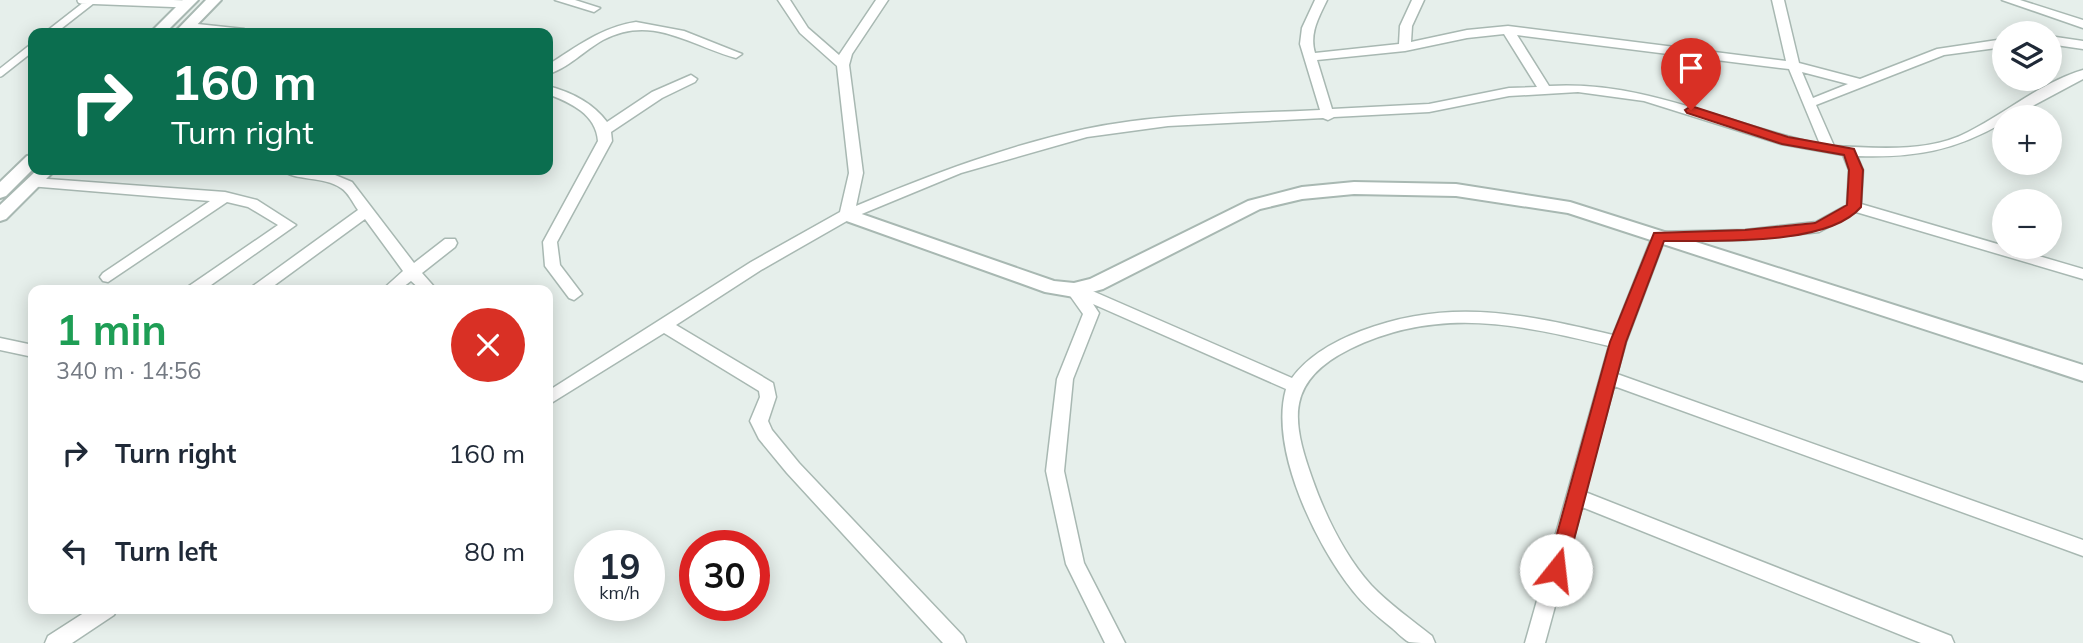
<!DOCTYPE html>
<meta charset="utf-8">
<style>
:root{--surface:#fff;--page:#f2f2f3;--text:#1f2937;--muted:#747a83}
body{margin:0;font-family:Mulish,sans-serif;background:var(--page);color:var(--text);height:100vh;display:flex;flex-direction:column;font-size:26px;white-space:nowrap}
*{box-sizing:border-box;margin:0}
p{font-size:23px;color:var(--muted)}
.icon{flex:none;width:38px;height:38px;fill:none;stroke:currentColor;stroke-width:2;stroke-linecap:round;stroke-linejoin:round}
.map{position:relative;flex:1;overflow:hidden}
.drawer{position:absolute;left:28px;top:285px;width:525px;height:329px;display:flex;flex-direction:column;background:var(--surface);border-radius:14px;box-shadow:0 4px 18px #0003}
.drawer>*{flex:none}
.guide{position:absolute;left:28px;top:28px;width:525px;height:147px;border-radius:14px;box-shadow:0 4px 18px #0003;background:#0b6e4f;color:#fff;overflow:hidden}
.controls{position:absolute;left:1992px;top:21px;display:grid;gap:14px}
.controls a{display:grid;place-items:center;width:70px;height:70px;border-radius:50%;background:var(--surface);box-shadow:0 4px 18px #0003;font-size:35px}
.speed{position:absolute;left:574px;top:530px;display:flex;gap:14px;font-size:35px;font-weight:700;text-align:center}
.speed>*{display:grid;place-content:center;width:91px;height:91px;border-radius:50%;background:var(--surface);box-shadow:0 4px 18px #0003;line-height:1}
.speed small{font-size:18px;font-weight:400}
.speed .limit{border:10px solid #d22;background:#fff;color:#111}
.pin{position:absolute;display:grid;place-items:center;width:60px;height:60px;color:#fff;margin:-72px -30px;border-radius:50% 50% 50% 0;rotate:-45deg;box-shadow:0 0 7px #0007}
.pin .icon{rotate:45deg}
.me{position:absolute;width:77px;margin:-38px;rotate:16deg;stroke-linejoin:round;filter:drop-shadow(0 0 5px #0008)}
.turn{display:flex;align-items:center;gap:24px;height:147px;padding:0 28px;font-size:32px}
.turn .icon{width:91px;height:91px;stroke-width:2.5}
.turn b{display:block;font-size:49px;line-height:60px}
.round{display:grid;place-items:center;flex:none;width:74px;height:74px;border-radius:37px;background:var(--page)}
.headline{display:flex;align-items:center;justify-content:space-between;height:119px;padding:0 28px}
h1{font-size:42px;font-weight:700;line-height:52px;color:#1e9e55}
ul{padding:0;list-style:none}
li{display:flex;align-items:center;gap:21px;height:98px;padding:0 28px}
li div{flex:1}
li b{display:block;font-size:26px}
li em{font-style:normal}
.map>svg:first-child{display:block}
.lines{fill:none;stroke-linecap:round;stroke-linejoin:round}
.service-casing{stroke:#a8b8b2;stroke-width:10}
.minor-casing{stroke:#a8b8b2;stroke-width:3}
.tertiary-casing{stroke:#a8b8b2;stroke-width:4}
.service{stroke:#fff;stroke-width:7}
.minor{fill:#fff;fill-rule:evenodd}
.tertiary{fill:#fff;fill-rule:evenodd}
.route{fill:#d93025;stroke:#8d1f18;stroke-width:2}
</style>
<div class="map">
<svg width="2083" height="643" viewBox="0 0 2083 643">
<rect width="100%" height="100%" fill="#e6efeb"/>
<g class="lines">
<g class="service-casing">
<path id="service" d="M81,0L186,4
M50,33L91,1
M0,73L33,47"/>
</g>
<g class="minor-casing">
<path id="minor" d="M555,0H575L600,8L594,12Z
M778,0H790L808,28L839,55L876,0H888L852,54L849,65L863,173L856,206C930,175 1006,146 1085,129C1161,113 1242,114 1320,110L1300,44L1302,28L1315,0H1327C1319,17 1309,33 1315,53L1399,44L1400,26L1412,0H1424L1412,26L1411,42L1467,30L1508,26L1786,61L1772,0H1784L1799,63L1860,79L1937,49L2004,39V47L1944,55L1816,105L1834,146C1877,148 1928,153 1968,132C2006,113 2042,82 2083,70V79L2012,117H2004V122C1955,151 1914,158 1857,156L1863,170L1861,204L2083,269V279L1856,212L1819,232L1745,240L1664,241L1626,342L1617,374L2083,540V556L1614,386L1585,492L1951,636L1954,643H1921L1582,507L1545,643H1525L1609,346C1518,324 1438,306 1350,349C1286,381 1291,419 1312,478C1325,515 1345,556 1371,585C1389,604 1412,620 1432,636L1435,643C1427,643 1415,643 1409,642C1403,639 1397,632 1392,628C1378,617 1364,605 1353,591C1316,545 1269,449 1286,389L1093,304L1099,313L1073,379L1064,471L1084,563L1125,643H1105L1066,564L1046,471L1057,379L1083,314L1066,290L1069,286H1081L1292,378C1309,355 1335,341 1361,331C1449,297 1525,314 1613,335L1654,232L1745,230L1816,222L1847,205L1849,170L1843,155L1781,144L1644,101L1578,92L1509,96L1429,112L1334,117L1328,120L1323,118L1168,126L1087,137L961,173L852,218L761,270L676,325L773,383L776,397L768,421L772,430L799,463L963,636L966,643H943L787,473L759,439L750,421L760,397L759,391L664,333L548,405V391L751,262L840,212L849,173L837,66L800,33ZM1504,34L1537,87L1509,88L1429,104L1332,109L1317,60L1405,51L1467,38ZM1517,35L1789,69L1820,144C1728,125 1645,80 1549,86ZM1802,72L1848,84L1813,98Z
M2002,0H2020L2083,20V28Z
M636,22L684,31L742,54L736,58C689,45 652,14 603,40C585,50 567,69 548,74V65C576,47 602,27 636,22Z
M188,23L244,29L250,33H213L184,30L182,27Z
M2049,36L2083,41V49L2049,44Z
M691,75L697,79L695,82L662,98L611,132L612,141L557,242L560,265L582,294L574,300L569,298L545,266L543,242L598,141C596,114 571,103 548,94V86C571,92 593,103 607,122L652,92Z
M282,170H323L352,182L414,263L445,239H455L457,243L455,247L422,273L437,290H421L411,281L399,290H382L403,271L365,219L268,290H251L253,286L358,210C353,203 348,192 341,188C324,176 294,181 282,170Z
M34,178L225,192L257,200L296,225L204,290H187L189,286L278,225L248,207L227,202L108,282L103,281L100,277L103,273L210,201L29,186L27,183L29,180Z
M0,338L33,345V357L0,350Z
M90,609H117L114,615L72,643H45L48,636Z"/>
</g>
<g class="tertiary-casing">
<path id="tertiary" d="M183,0H198L165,33H150Z
M206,0H221L189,33H174Z
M33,155V169L6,196L0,198V182L27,156Z
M37,170H55L6,219L0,221V205Z
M1354,182L1456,184L1570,202L2083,365V381L1568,213L1456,196L1354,194L1302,199L1260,209L1103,289L1074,297L1045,292L841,219L838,215L847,209L853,211L1054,281L1074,283L1090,279L1248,201L1302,187Z"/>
</g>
<use href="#service" class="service"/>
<use href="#minor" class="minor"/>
<use href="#tertiary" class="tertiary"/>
</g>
<path class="route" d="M1691,106L1788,137L1854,149L1863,170L1861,207C1827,247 1714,240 1664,241L1626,342L1566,570L1563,576L1556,578L1549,576L1547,570L1610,342L1654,233L1745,230L1815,223L1847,205L1849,170L1844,155L1782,144L1687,113L1685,110Z"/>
</svg>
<div class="controls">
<a><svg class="icon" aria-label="layers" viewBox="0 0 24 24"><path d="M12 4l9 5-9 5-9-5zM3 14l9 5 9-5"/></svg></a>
<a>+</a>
<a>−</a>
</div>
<div class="speed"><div>19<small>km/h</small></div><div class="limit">30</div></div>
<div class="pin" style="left:1691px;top:110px;background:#d93025"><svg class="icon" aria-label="arrive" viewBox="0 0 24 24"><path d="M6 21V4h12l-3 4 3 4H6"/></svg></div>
<svg class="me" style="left:1556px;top:570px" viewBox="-20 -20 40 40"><circle r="19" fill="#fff"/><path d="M0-13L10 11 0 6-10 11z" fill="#d93025"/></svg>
<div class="guide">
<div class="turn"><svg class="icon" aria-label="right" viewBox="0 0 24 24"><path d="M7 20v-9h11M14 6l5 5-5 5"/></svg><div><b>160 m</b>Turn right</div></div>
</div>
<section class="drawer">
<div class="headline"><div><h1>1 min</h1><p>340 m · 14:56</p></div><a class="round" style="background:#d93025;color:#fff"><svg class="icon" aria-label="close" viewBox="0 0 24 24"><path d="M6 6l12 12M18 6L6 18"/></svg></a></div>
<ul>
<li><svg class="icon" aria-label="right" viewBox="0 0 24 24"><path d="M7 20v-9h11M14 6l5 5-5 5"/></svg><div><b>Turn right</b></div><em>160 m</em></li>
<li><svg class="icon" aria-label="left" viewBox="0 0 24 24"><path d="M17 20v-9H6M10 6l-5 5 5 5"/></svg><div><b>Turn left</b></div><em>80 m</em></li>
</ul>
</section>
</div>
